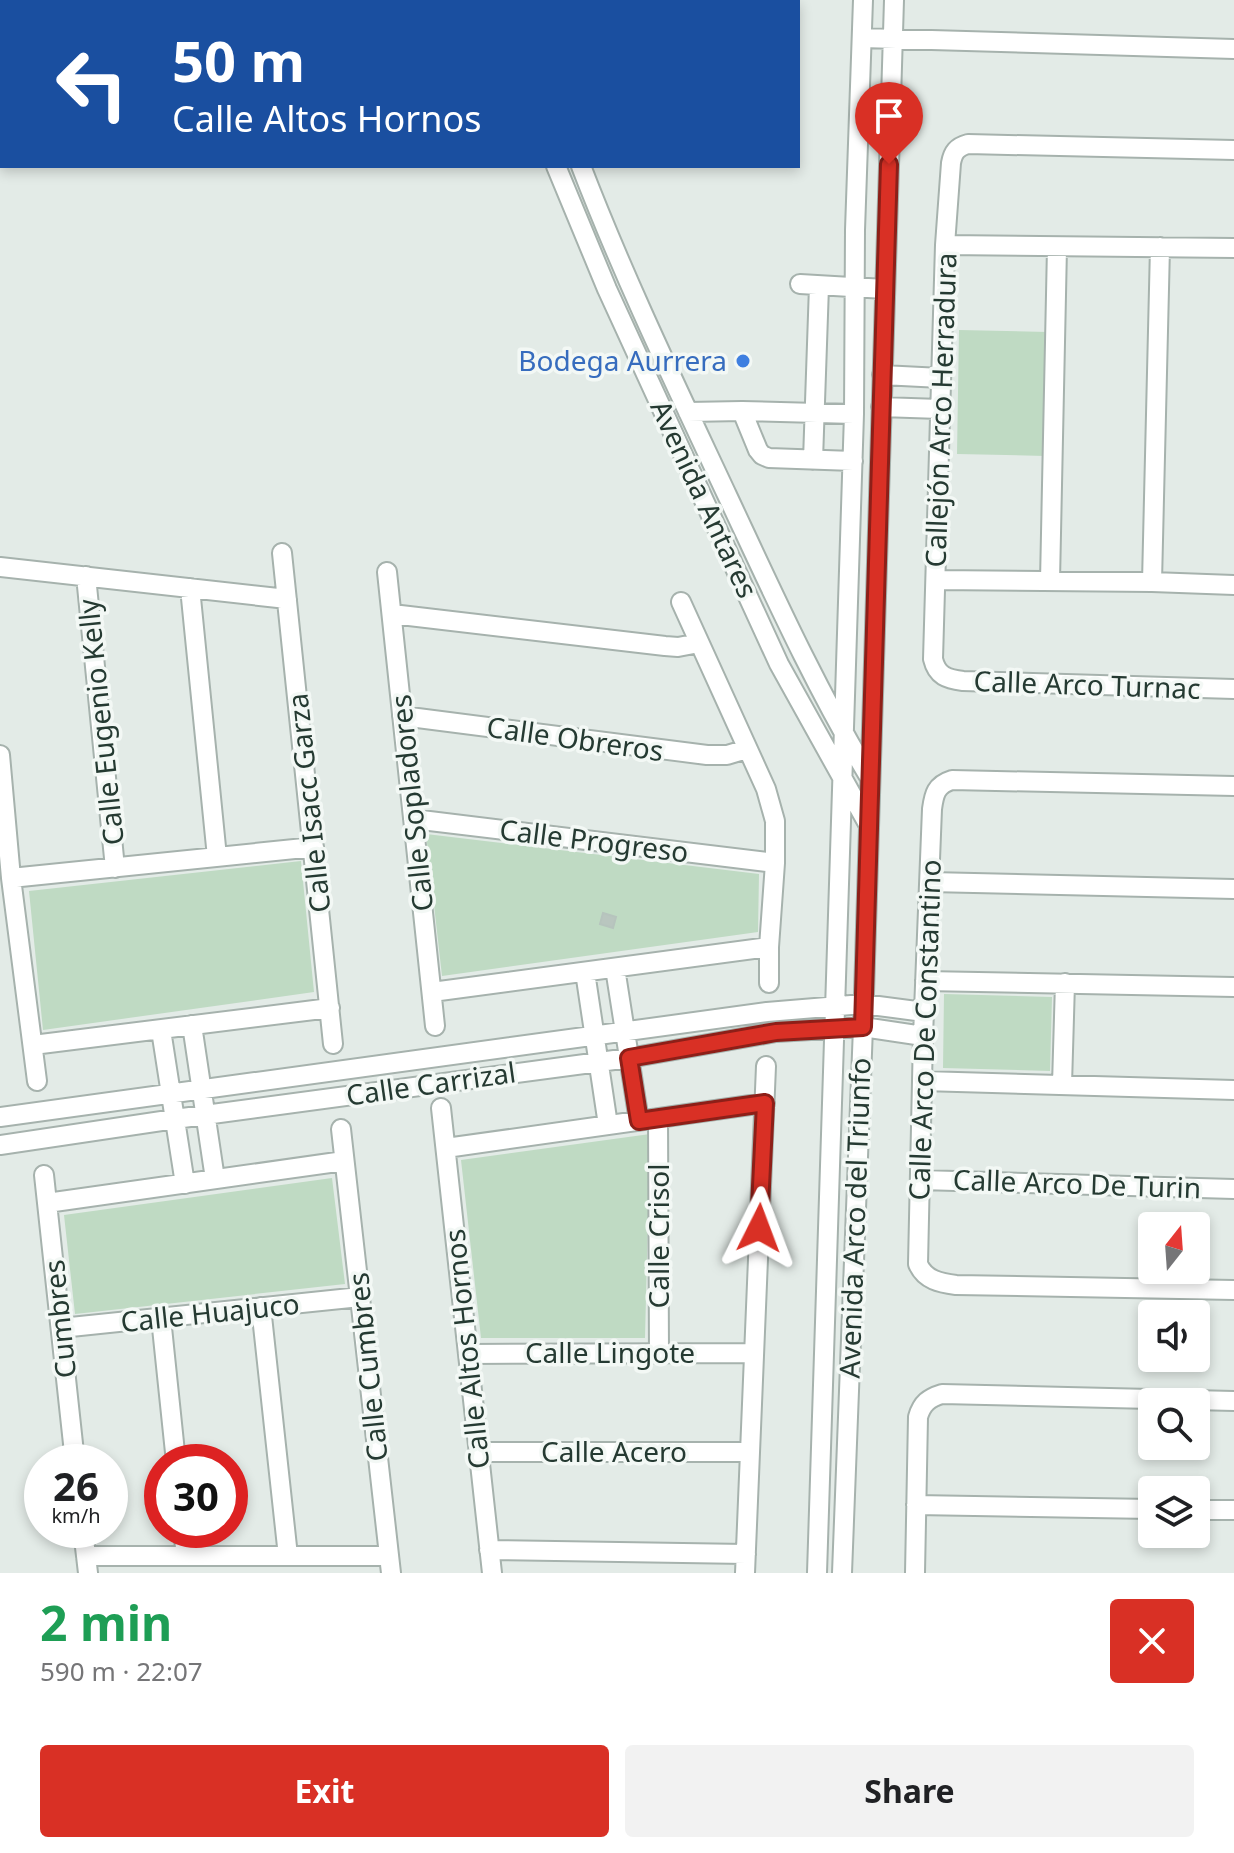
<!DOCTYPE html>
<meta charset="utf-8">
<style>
:root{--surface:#fff;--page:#f2f2f2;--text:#202124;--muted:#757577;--accent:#d93025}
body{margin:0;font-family:"Noto Sans",sans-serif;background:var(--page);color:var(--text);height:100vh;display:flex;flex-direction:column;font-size:30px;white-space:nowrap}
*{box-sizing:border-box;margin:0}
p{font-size:26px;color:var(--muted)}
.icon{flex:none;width:44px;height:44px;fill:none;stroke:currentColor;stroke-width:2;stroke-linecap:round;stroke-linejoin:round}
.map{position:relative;height:1573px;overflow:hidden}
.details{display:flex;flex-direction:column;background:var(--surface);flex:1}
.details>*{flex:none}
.guide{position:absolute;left:0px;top:0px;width:800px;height:168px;box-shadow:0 4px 12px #0003;background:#1a4fa0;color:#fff;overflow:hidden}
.needle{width:52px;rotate:17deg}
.tools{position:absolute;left:1138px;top:1212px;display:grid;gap:16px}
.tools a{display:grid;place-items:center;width:72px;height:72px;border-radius:8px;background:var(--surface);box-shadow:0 4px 12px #0003;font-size:40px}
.speed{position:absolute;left:24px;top:1444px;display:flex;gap:16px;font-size:40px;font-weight:700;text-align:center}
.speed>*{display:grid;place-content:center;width:104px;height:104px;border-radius:50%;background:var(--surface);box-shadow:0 4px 12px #0003;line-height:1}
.speed small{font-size:20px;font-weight:400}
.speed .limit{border:12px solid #d22;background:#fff;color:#111}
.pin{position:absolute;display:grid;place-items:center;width:68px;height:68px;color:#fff;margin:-82px -34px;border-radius:50% 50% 50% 0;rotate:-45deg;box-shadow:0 0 8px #0007}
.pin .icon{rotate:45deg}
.me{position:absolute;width:88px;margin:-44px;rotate:3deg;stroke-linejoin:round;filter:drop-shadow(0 0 6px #0008)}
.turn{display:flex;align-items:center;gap:28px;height:168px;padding:0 40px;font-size:36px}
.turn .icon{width:104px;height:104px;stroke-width:2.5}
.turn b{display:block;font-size:56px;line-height:68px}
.round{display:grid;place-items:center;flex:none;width:84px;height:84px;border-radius:8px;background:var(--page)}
.summary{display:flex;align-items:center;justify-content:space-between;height:136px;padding:0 40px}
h1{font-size:48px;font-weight:700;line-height:60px;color:#1e9e55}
.action{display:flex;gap:16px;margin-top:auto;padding:16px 40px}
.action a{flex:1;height:92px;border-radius:8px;background:var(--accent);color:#fff;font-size:32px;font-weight:700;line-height:92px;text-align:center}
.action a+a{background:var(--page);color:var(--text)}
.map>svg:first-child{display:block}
.green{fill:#bfdac3}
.building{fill:#b9c6bf;stroke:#b6c4bd;stroke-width:2}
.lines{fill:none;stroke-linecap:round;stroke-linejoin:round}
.minor-casing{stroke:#a6b2ad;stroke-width:22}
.minor{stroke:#fff;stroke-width:18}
.route-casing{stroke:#8d1f18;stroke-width:20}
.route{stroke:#d93025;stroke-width:14}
.shop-dot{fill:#3f7fe0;stroke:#f3f8f5;stroke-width:3}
.labels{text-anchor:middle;stroke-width:7;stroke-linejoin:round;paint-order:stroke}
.shop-label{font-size:28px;fill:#366cbe;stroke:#f3f8f5;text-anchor:end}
.street-label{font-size:28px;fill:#253a32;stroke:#f3f8f5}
</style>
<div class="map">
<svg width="1234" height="1573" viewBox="0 0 1234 1573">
<rect width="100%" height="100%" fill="#e3ebe7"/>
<path class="green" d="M959,330L1048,332L1046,456L957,454Z
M426,834L759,874L758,932L442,976Z
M301,861L314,992L43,1030L29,891Z
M944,994L1052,997L1050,1071L943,1068Z
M650,1134L645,1338H481L461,1160Z
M332,1178L345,1284L75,1314L64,1215Z"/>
<path class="building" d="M603,913L616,917L613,928L600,924Z"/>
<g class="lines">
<g class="minor-casing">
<path id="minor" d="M501,0V2
M526,0V2
M621,0L703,2
M783,2L787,0
M862,38L1234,49
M1234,150L968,144C957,147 953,152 951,163L945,245L933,659C937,676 947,679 963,681L1234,689
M556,166L607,289L779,664L868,824
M581,166C624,278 676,386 727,495C772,591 815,687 870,778
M945,245L1234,248
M800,284L885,289
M882,375L941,378
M881,407L940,409
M742,411L758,450L762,455L769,458L853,461
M688,412L742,411L854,414
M813,460L819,286
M282,553L333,1044
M0,567L287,599
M387,572L435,1026
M86,576L115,868
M936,580L1152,582L1234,585
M1050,581L1057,247
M1152,582L1160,247
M190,588L217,857
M681,602L766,789L775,821V863L769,947V983
M392,614L665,646L678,647L699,643
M402,716L707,755H727L747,749
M0,755L11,878L37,1081
M1234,786L952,780C936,785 934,794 932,809L923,1036L918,1264C925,1280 940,1283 956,1285L1234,1290
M413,819L775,863
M11,878L314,847
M930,882L1234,889
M615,968L639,1121
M585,972L608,1125
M925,981L1234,987
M432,992L769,947
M192,1025L215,1179
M161,1030L185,1184
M33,1045L330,1008
M923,1081L1234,1090
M1062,1085L1065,983
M441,1108L492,1573
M0,1117L767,1012L863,1004L924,1012
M658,1118L659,1353
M341,1129L391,1573
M0,1145L175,1119L629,1058L776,1032L863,1027L923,1036
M446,1148L765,1103
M44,1175L75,1462
M920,1180L1234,1189
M47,1203L344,1161
M261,1307L288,1556
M161,1318L176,1462
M61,1328L360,1297
M468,1354L753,1353
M478,1452H749
M916,1505L1152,1509
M1196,1510H1234
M83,1530L88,1573
M183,1530L186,1556
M489,1550L746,1554
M86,1556H389
M745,1573L766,1066
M817,1573L854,414L855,230L863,0
M842,1573L863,1027L894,0
M915,1573L918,1417C922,1403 929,1398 942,1394L1234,1401"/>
</g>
<use href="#minor" class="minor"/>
</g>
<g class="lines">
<g class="route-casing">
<path id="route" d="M759,1228L765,1103L639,1121L629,1058L776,1032L863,1027L889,164"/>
</g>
<use href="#route" class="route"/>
</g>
<circle class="shop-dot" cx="743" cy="361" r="8"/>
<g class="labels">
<g class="shop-label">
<text x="727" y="371">Bodega Aurrera</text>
</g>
<g class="street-label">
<text transform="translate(941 410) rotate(-88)" y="10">Callejón Arco Herradura</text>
<text transform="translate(704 499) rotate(65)" y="10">Avenida Antares</text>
<text transform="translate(1087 685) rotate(2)" y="10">Calle Arco Turnac</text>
<text transform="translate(101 722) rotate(-96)" y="10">Calle Eugenio Kelly</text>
<text transform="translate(575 739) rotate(8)" y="10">Calle Obreros</text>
<text transform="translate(309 803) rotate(-96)" y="10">Calle Isacc Garza</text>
<text transform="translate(412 803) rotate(-96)" y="10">Calle Sopladores</text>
<text transform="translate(594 841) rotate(7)" y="10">Calle Progreso</text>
<text transform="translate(925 1030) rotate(-88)" y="10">Calle Arco De Constantino</text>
<text transform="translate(431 1084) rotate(-8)" y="10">Calle Carrizal</text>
<text transform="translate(1077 1184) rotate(2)" y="10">Calle Arco De Turin</text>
<text transform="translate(855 1218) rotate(-88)" y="10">Avenida Arco del Triunfo</text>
<text transform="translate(659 1236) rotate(-90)" y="10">Calle Crisol</text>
<text transform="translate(210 1313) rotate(-6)" y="10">Calle Huajuco</text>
<text transform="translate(60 1319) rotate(-96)" y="10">Cumbres</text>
<text transform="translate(467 1349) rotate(-96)" y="10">Calle Altos Hornos</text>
<text x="610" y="1363">Calle Lingote</text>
<text transform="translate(368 1367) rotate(-96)" y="10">Calle Cumbres</text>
<text x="614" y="1462">Calle Acero</text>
</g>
</g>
</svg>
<div class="tools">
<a><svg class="needle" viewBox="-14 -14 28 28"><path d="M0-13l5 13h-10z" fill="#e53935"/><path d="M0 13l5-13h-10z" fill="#757577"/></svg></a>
<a><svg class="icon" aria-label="sound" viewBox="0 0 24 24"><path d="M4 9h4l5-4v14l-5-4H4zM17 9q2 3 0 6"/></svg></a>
<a><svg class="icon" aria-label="search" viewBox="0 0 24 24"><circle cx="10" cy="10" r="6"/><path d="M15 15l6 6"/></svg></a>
<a><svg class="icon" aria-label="layers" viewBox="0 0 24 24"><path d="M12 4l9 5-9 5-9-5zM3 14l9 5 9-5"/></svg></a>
</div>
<div class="speed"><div>26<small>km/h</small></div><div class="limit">30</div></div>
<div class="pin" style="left:889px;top:164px;background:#d93025"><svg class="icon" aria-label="arrive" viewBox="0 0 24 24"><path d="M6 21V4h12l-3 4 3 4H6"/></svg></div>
<svg class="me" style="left:759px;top:1228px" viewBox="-20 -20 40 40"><path d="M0-17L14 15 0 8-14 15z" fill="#d93025" stroke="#fff" stroke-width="4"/></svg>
<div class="guide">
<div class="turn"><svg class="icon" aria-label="left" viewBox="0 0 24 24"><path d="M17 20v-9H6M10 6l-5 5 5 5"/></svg><div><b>50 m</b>Calle Altos Hornos</div></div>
</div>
</div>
<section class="details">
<div class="summary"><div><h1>2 min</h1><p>590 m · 22:07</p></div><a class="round" style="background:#d93025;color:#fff"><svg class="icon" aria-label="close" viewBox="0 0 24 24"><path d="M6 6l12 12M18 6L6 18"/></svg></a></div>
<div class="action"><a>Exit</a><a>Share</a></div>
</section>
